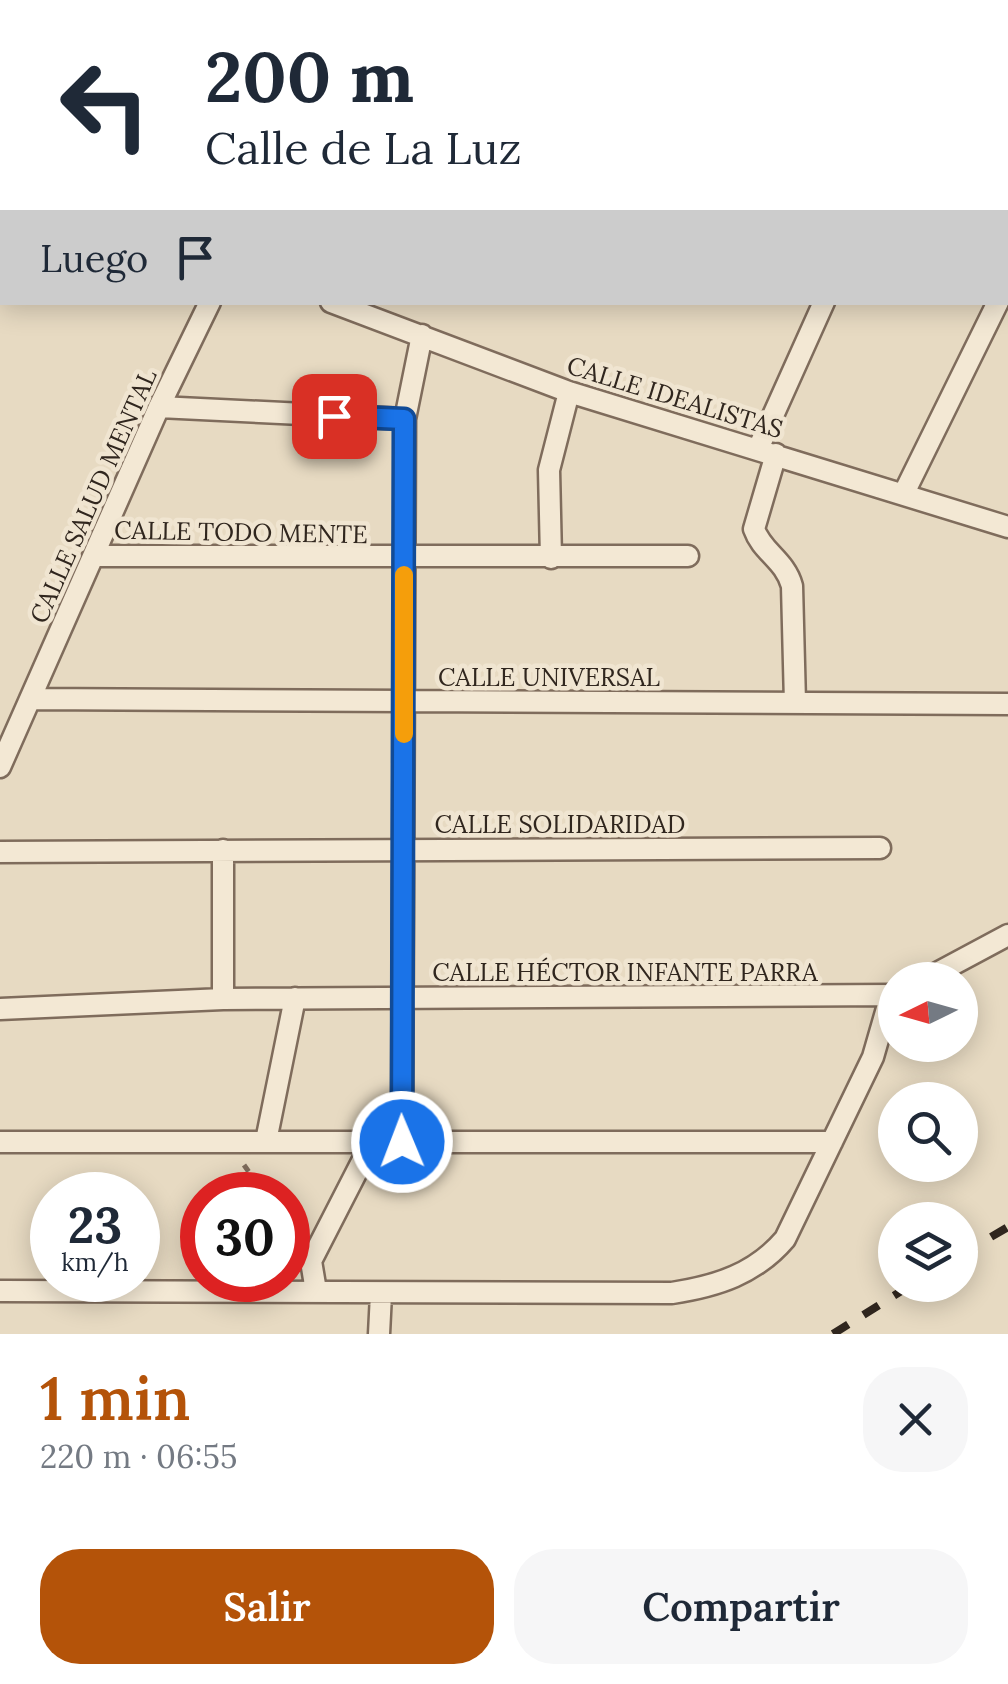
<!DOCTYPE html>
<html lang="es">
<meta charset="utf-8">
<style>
:root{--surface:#fff;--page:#f6f6f7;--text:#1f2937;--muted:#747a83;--accent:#b45309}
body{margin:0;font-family:Lora,serif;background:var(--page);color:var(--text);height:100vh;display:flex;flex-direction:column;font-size:38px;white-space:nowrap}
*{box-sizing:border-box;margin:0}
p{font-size:32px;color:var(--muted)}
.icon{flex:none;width:55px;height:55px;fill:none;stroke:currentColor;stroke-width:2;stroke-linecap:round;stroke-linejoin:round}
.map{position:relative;height:1334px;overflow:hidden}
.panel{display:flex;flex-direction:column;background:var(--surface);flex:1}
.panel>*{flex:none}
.top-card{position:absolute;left:0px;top:0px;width:1010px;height:305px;box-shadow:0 5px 25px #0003;background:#fff;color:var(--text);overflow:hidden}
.needle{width:65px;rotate:265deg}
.controls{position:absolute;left:878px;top:962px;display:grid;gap:20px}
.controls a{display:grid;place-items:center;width:100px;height:100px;border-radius:50%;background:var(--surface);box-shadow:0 5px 25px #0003;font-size:50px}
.speed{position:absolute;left:30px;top:1172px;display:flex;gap:20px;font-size:50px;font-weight:700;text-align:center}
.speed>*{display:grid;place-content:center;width:130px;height:130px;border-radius:50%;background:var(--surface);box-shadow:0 5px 25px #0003;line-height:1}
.speed small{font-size:25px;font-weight:400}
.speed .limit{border:15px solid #d22;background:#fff;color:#111}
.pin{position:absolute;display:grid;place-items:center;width:85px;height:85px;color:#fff;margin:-42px;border-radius:20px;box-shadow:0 5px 15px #0006}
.me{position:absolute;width:110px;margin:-55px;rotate:359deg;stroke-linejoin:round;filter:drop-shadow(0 0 8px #0008)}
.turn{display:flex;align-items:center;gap:35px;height:210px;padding:0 40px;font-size:45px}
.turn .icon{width:130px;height:130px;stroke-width:2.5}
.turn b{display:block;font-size:70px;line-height:85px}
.then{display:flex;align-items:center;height:95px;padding:0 40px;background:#0003;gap:20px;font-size:38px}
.round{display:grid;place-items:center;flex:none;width:105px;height:105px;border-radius:40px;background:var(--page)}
.summary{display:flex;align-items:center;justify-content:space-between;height:170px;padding:0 40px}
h1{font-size:60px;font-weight:600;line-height:75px;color:var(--accent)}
.primary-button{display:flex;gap:20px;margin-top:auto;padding:20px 40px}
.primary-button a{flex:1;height:115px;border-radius:40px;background:var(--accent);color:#fff;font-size:40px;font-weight:600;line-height:115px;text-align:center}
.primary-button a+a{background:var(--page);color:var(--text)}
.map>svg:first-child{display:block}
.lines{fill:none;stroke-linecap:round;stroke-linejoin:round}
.minor-casing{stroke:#7f6c5c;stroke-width:25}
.path{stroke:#7f6c5c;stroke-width:5;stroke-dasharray:8 5;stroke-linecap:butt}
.minor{stroke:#f3e8d4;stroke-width:20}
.rail{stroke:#30261e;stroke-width:8;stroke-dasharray:18 18;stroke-linecap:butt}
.route-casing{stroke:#114b97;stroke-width:25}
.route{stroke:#1a73e8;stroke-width:18}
.slow{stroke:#f59e0b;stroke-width:18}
.labels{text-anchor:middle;stroke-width:9;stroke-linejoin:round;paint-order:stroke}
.street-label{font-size:25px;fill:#30261e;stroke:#f0e5d1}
</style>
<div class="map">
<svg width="1008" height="1334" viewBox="0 0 1008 1334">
<rect width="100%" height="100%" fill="#e7dac2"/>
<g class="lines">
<g class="minor-casing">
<path id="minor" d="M0,0H2
M216,0L219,2
M390,0L395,2
M331,2L332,0
M771,2V0
M1008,283V282
M331,302L569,392L1008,527
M159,407L405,419
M758,449L824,302
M776,454L754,529C762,552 785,560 792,586L795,703
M904,493L998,302
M94,556H688
M551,558L549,470L569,392
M30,699L1008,704
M0,767L159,407L210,302
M0,852L880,848
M924,980L1008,935
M223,999V850
M0,1009L223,999L895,995
M266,1141L295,998
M0,1142H832
M402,1143L405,419L422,335
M0,1291L672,1293C717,1286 755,1274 785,1239L873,1057L890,998
M316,1291L311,1261L372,1142
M379,1334L381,1294"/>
</g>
<path class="path" d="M244,1165L265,1195
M288,1227L298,1242"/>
<use href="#minor" class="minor"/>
<path class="rail" d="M960,1255L1008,1227
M833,1334L911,1285"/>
</g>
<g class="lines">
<g class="route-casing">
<path id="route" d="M334,416L404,419L402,1142"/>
</g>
<use href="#route" class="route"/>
<path class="slow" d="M404,734V575"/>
</g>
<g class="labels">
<g class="street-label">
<text transform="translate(675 397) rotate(17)" y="9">CALLE IDEALISTAS</text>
<text transform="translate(93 496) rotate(-66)" y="9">CALLE SALUD MENTAL</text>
<text transform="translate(241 532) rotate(1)" y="9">CALLE TODO MENTE</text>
<text x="549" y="686">CALLE UNIVERSAL</text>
<text x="560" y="833">CALLE SOLIDARIDAD</text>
<text x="625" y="981">CALLE HÉCTOR INFANTE PARRA</text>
</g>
</g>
</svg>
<div class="controls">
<a><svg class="needle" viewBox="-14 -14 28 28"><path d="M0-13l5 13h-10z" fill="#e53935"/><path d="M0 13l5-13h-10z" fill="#747a83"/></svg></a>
<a><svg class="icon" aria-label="search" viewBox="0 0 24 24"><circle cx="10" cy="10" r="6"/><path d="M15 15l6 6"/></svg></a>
<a><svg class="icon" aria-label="layers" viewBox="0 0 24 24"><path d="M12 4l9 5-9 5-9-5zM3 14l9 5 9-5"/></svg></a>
</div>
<div class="speed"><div>23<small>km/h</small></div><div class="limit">30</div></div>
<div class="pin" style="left:334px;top:416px;background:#d93025"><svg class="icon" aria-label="arrive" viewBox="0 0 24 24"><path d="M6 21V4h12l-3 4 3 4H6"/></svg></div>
<svg class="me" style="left:402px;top:1142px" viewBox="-20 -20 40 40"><circle r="17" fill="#1a73e8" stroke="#fff" stroke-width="3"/><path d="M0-11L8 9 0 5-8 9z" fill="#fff"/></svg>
<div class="top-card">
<div class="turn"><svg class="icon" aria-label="left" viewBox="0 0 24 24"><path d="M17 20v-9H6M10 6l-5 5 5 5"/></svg><div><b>200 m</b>Calle de La Luz</div></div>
<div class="then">Luego<svg class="icon" aria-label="arrive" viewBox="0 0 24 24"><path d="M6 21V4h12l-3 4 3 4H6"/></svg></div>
</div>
</div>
<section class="panel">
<div class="summary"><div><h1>1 min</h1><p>220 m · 06:55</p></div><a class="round"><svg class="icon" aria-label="close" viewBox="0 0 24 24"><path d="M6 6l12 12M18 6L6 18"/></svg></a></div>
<div class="primary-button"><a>Salir</a><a>Compartir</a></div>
</section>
